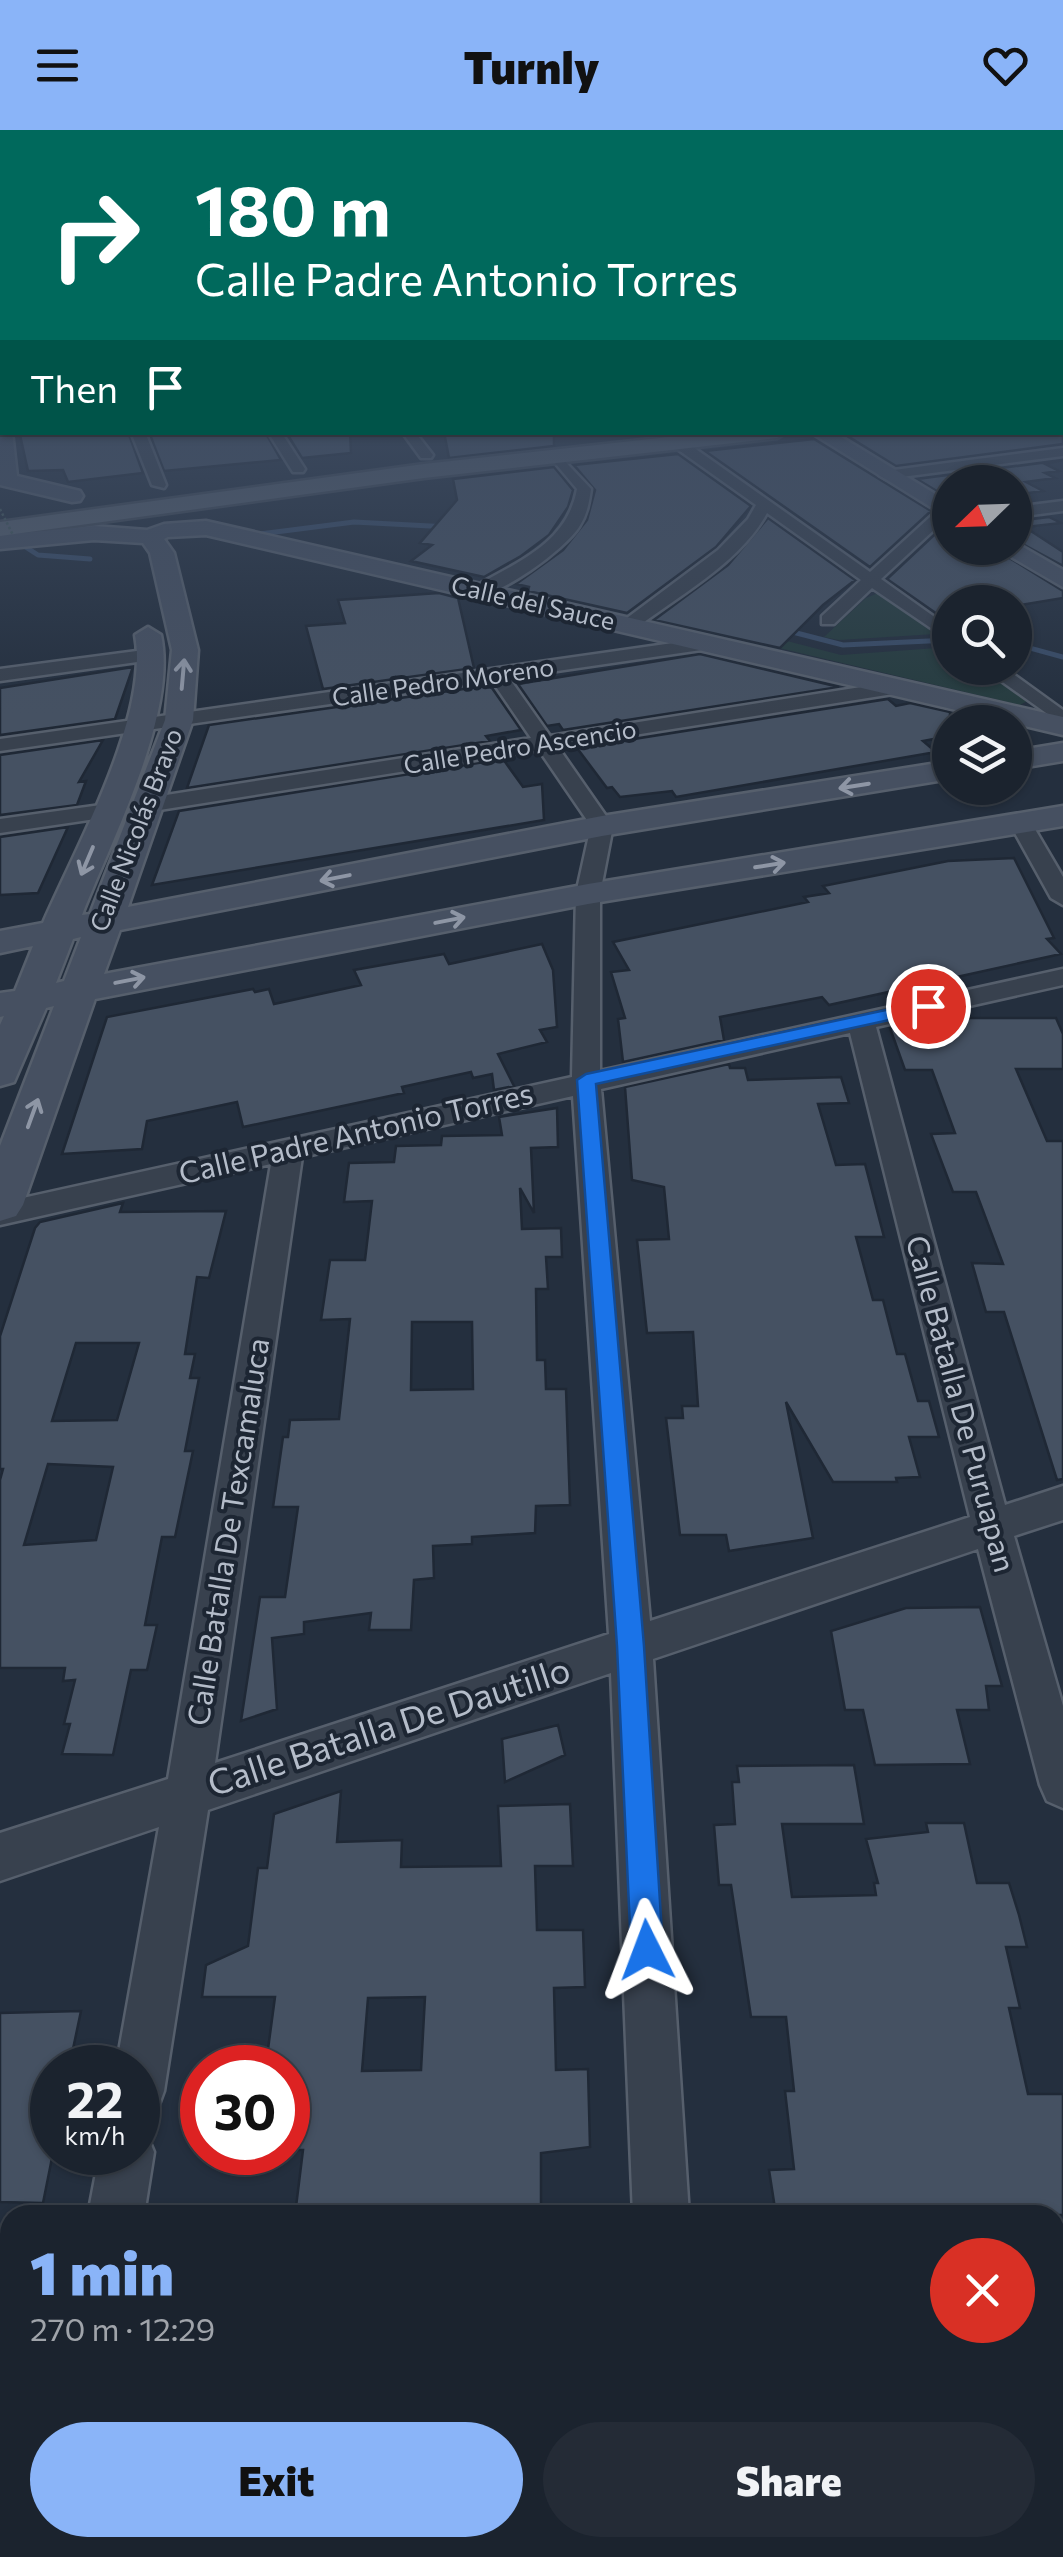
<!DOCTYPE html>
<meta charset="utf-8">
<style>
:root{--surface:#1b232e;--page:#242b36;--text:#f1f3f6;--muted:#a0a4aa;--line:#39404a;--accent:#8ab4f8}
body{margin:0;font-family:Commissioner,sans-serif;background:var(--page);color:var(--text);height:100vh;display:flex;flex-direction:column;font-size:38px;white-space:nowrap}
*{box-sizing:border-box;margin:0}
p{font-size:32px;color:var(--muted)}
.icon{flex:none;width:55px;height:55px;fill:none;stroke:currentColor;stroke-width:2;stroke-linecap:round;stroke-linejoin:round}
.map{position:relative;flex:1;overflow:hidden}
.side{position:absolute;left:0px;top:2075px;width:1065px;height:352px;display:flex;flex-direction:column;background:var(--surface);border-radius:30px 30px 0 0;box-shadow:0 2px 8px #0004,0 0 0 2px var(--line)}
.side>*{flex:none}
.banner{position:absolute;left:0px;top:0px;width:1065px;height:305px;box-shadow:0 2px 8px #0004,0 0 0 2px var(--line);background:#00695c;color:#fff;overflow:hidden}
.needle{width:65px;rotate:247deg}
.tools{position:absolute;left:932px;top:335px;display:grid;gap:20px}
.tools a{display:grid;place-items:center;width:100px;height:100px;border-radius:50%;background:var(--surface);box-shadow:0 2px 8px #0004,0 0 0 2px var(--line);font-size:50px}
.speed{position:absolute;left:30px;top:1915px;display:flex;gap:20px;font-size:50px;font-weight:700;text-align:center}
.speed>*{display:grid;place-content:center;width:130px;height:130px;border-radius:50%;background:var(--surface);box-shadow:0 2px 8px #0004,0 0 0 2px var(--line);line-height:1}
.speed small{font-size:25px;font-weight:400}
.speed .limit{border:15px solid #d22;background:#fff;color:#111}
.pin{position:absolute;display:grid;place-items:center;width:85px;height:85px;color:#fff;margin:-42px;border:5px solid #fff;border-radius:50%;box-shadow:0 2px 10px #0007}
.me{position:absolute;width:110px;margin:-55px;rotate:357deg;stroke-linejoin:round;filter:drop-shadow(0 0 8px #0008)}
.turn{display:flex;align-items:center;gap:35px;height:210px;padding:0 30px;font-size:45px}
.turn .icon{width:130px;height:130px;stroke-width:2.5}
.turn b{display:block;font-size:70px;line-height:85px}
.then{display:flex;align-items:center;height:95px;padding:0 30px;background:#0003;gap:20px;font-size:38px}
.round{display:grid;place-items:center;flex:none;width:105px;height:105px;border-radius:52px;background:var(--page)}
.head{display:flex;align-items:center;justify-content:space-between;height:170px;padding:0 30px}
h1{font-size:60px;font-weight:800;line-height:75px;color:var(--accent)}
.primary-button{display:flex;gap:20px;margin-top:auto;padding:20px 30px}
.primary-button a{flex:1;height:115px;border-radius:60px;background:var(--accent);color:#111;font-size:40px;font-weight:800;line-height:115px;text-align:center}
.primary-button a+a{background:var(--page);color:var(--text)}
header{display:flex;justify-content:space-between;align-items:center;height:130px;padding:0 30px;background:var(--accent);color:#111;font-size:45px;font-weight:800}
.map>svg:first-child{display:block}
.green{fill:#263c3f}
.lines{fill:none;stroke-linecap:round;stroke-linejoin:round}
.stream{stroke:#394c67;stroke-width:5}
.building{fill:#455162;stroke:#1f2835;stroke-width:2.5;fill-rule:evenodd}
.street-casing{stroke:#565f6c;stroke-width:5}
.secondary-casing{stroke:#565f6c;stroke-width:5}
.primary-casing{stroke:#414a57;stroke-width:5}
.street{fill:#38414e;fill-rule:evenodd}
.secondary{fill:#465061;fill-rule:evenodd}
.primary{fill:#56606e;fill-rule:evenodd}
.path-bridge{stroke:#44595c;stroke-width:2.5;stroke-dasharray:2.5 2.5;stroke-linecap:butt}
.oneway{stroke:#8e96a5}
.route{fill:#1a73e8;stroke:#114b97;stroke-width:2.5}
.labels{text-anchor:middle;stroke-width:8;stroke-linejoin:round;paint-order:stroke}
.far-street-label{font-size:25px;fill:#b4bcc9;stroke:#1d2633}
.street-label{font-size:30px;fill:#b4bcc9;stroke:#1d2633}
.near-street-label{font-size:35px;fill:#b4bcc9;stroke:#1d2633}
</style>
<header><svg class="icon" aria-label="menu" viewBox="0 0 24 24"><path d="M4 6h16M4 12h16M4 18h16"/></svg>Turnly<svg class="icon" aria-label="heart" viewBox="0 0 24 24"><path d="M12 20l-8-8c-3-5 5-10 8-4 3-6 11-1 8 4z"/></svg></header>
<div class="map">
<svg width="1063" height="2427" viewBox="0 0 1063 2427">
<rect width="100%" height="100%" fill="#242f3e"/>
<path class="green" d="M878,463L936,504L839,510L824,507L866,468Z
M787,511L841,525L950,517V538H984L1029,570L1020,575L779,518Z"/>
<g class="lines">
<path class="stream" d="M260,404L354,392L449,397
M24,416L38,425L90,429
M781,499L843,515L950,510
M1015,514L1063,527"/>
</g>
<path class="building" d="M45,302H128L143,343L68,352L63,340L28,341L20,305Z
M149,302H265L281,330L164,341Z
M286,302H350L351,323L302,328Z
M444,302H554V316L449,328Z
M870,302H1063V314L896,336L846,305Z
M814,309L931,381L870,437L705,321Z
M678,324L751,376L716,417L627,483L528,461L529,457L516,454L563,420L587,390L595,360L574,335Z
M1063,330L1045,334L1059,341L1045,343L1055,348L1026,352L1043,361L1015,365V352H950V369L917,349Z
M554,337L573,360L568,377L549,405L521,426L484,447L411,431L432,415L420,413L457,370L453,349Z
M1049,387L1061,393L1025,397L1063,422V436L1015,410V391Z
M768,388L855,450L823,475L780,518L654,490L728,435Z
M948,392L950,418H993L1063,461V468L1015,476V472H950V493L887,449Z
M439,463L458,468L474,538L323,559L306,496L345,493L338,470Z
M700,524L839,557L563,600L559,594L547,596L518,554Z
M133,537L115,589L0,605V558Z
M485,556L492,558L521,600L486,606L490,611L187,658L209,595Z
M888,569L896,576L910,573L950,582V606L923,611L936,622L676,667L672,661L620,667L612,657L607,658L577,618Z
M103,610L79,652L86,651L77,675L0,685V625Z
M503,629L523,657L542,654L544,690L152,755L179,681Z
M68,697L38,763L0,765V707Z
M1014,728L1054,808L1047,809L1061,824L829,875L822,867L720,887L724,910L623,932L618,889L625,888L611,842L629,840L613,812L808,772L804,767L829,763L823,756L948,731Z
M542,814L553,840L557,897L540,900L547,912L498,924L514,956L494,960L492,944L473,948L471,942L402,957L404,963L243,997L237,972L147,991L142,1019L62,1024L107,887L253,859L255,862L269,859L274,874L361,855L354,840L444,824L449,834Z
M935,888H1056L1063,904V939H1016L1047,1011H1063V1349L1057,1350L1004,1182H986L972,1133L1003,1134L976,1062H953L931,1004L955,1003L932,940H905L890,898Z
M729,934L730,938H745L748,950L841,947L849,973L818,974L836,1035L865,1034L884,1107H856L873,1170H883L897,1224H905L918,1271H929L939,1307H909L920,1347L896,1348L897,1352H833L786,1272L813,1408L729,1421L726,1405H680L666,1288H683L682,1276H698L693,1202L647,1203L637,1110L669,1109L664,1057L632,1050L625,957Z
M557,978L558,1017L531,1018L534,1083L520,1058L522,1099L561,1098L562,1127H546L548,1159H536L537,1230H545L546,1259H566L570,1375L536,1376L535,1403L472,1407V1414L433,1416L434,1448L414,1450L411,1500H369L371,1483L304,1492V1504L272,1508L277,1579L241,1591L260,1467H285L298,1377H273L283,1307H288L290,1290L339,1289L350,1189L321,1190L330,1130H365L372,1071L344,1072L349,1033L394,1032L396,1016L441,1015L442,1006L502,1005L499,987ZM412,1192H472L473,1259L411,1260Z
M123,1073L120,1082L226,1081L209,1148L197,1147L185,1224H195L190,1248H199L185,1321H193L175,1407H162L145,1495H157L147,1540H131L113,1625L62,1624L70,1594H64L75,1550L63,1551L65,1538H0V1350L3,1339H0V1206L35,1098L40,1092ZM76,1213H139L117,1290L52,1291ZM48,1334L113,1337L96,1410L24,1415Z
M980,1477L1002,1556H986L989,1580H957L970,1634L875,1635L863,1580H845L831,1501L906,1478Z
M558,1595L565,1625L505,1652L502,1609Z
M854,1635L864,1694H782L792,1767L876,1765L874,1753H878L866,1709L928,1702L926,1693H964L977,1753H1009L1019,1785L1027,1817H1006L1020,1878H1009L1028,1964H1063V2085H776L769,2040L794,2039L785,1961H794L786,1887H751L731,1755H719L714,1695L735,1694L732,1652H739L737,1636Z
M341,1661L337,1712L402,1710L401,1737L501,1736L498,1676L570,1674L573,1736H535L537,1800H583L585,1857L554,1858L556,1940L588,1939L590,2017L541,2023V2085H295L303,2020H288V1933L266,1934L275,1867H202L206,1835L248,1816L258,1738H267L274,1684ZM425,1867L421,1940L362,1941L368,1868Z
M81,1881L69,1938H52L53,2023L43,2073L0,2072V1883Z"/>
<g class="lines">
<g class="street-casing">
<path id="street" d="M1062,279H1063V287H1062Z
M131,302H145L166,355L164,358L152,355Z
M268,302H281L305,339L303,342H293Z
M402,302H415L433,325L431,328H421Z
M673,310H683L870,442L941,377L950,376V385L881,449L950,498V511L872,458L834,494H822V486L861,450L767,383C740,433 679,465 635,499H623V491L718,420L748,389L756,375L673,316Z
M1063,318V326L886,349L879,345L886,341Z
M557,323L591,359C589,373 587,385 579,397C565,419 499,468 474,465V457C517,432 567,414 577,359L550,327Z
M1063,371V381L1015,387V377Z
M708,508L717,514L715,518L509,548L550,606L893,552L903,558L893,564L558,617L613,696L600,764V941L1063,839V855L876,897L1005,1375L1063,1356V1390L1014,1406L1063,1576V1678L1047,1671L1040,1655L978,1419L653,1529L689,2085H633L611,1543L208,1680L164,1961L157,1980L138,1987V1938H116L159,1697L0,1751V1703L168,1649L271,1034L0,1095V1073L572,947L576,764L591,696L539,620L147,682L136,675L147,668L531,608L492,551L0,621V609ZM850,903L970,1387L650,1491L601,959ZM573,966L609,1504L215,1633L302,1027Z
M152,519L161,525L159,529L0,551V539Z
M983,538H1005L1063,580V595Z
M108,674L119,681L116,686L0,703V689Z
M1021,687L1029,689L1063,747V775L1051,768L1010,694Z
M138,1999L146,2003L154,2022L144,2085H88L100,2022H138Z
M28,2418H92L90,2427H26Z
M647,2418H711L712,2427H648Z"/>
</g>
<g class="secondary-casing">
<path id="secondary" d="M0,276L2,302H12L17,346L80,361L83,366L80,371L72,372L0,355Z
M810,302H833L950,373V389Z
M206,391L1063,587V605L206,405L168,407L164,409L174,423L198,520L193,590L128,777L602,686L950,631V649L602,706L120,800L104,844L588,754L1063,676V696L588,774L95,869L23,1075L16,1086L0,1091V1016L54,876L46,878L14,952L0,956V895L4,886L0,887V863L15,861L33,816L0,823V801L43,793C76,717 150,585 135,505L148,497L161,505C178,584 111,710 82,785L90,784L165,590L172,520L150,423L143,413L94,410L0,419V405L94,396L147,400L164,394ZM81,807L64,851L56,853L73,809Z
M1016,413L1063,440V457L996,418H1015Z
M1063,613V631L1015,639V621Z"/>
</g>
<g class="primary-casing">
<path id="primary" d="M1062,264H1063V276H1062Z
M714,302H787L777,308L424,348L0,406V392L424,334Z"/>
</g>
<use href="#street" class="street"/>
<use href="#secondary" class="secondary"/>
<use href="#primary" class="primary"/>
<path class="path-bridge" d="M0,379L13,405"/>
</g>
<defs><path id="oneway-shaft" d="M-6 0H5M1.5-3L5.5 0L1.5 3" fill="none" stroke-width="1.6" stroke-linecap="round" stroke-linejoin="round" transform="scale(2.5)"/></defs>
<g class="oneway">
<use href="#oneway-shaft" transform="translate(183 544) rotate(-85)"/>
<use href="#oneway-shaft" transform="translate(854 656) rotate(171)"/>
<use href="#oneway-shaft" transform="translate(87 731) rotate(113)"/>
<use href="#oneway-shaft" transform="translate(770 735) rotate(-9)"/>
<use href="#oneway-shaft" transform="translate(335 748) rotate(169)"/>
<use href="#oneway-shaft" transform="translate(450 790) rotate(-11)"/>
<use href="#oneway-shaft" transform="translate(130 850) rotate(-11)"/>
<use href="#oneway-shaft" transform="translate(33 983) rotate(-70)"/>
</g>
<linearGradient id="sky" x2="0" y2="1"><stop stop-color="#141a22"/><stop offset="0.42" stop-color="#3f4d63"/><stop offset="1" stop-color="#3f4d63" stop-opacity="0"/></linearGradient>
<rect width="1063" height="585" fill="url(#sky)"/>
<path class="route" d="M928,871L937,876L935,880L596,954L644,1516L663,1820L658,1831L647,1836L636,1831L631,1820L617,1516L577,950L586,944Z"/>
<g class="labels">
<g class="far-street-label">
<text transform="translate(533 473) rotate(13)" y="9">Calle del Sauce</text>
<text transform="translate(443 552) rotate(-8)" y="9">Calle Pedro Moreno</text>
<text transform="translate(520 617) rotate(-9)" y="9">Calle Pedro Ascencio</text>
<text transform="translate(136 700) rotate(-69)" y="9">Calle Nicolás Bravo</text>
</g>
<g class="street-label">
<text transform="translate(356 1004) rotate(-13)" y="10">Calle Padre Antonio Torres</text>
<text transform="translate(960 1274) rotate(75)" y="10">Calle Batalla De Puruapan</text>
<text transform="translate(229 1402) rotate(-81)" y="10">Calle Batalla De Texcamaluca</text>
</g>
<g class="near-street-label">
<text transform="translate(389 1597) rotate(-18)" y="12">Calle Batalla De Dautillo</text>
</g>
</g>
</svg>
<div class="tools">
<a><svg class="needle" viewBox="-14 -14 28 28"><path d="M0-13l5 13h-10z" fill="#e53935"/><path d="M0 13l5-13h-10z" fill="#a0a4aa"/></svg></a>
<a><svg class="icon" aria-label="search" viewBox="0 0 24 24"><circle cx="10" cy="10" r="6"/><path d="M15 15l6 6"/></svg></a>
<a><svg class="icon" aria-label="layers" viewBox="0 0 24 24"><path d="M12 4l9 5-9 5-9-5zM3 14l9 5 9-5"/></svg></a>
</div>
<div class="speed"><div>22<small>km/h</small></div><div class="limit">30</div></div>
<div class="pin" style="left:928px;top:876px;background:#d93025"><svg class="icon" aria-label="arrive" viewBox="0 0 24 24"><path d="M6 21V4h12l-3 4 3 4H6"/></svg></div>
<svg class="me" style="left:647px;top:1820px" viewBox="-20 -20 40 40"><path d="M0-17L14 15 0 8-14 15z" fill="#1a73e8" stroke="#fff" stroke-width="4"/></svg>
<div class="banner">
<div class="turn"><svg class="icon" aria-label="right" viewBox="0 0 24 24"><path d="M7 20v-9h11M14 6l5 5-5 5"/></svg><div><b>180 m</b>Calle Padre Antonio Torres</div></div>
<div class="then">Then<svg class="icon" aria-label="arrive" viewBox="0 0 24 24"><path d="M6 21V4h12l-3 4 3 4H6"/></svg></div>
</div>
<section class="side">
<div class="head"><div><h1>1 min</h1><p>270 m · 12:29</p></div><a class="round" style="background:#d93025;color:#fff"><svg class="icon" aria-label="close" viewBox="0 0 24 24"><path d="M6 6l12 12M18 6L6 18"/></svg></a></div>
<div class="primary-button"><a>Exit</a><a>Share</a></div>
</section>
</div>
